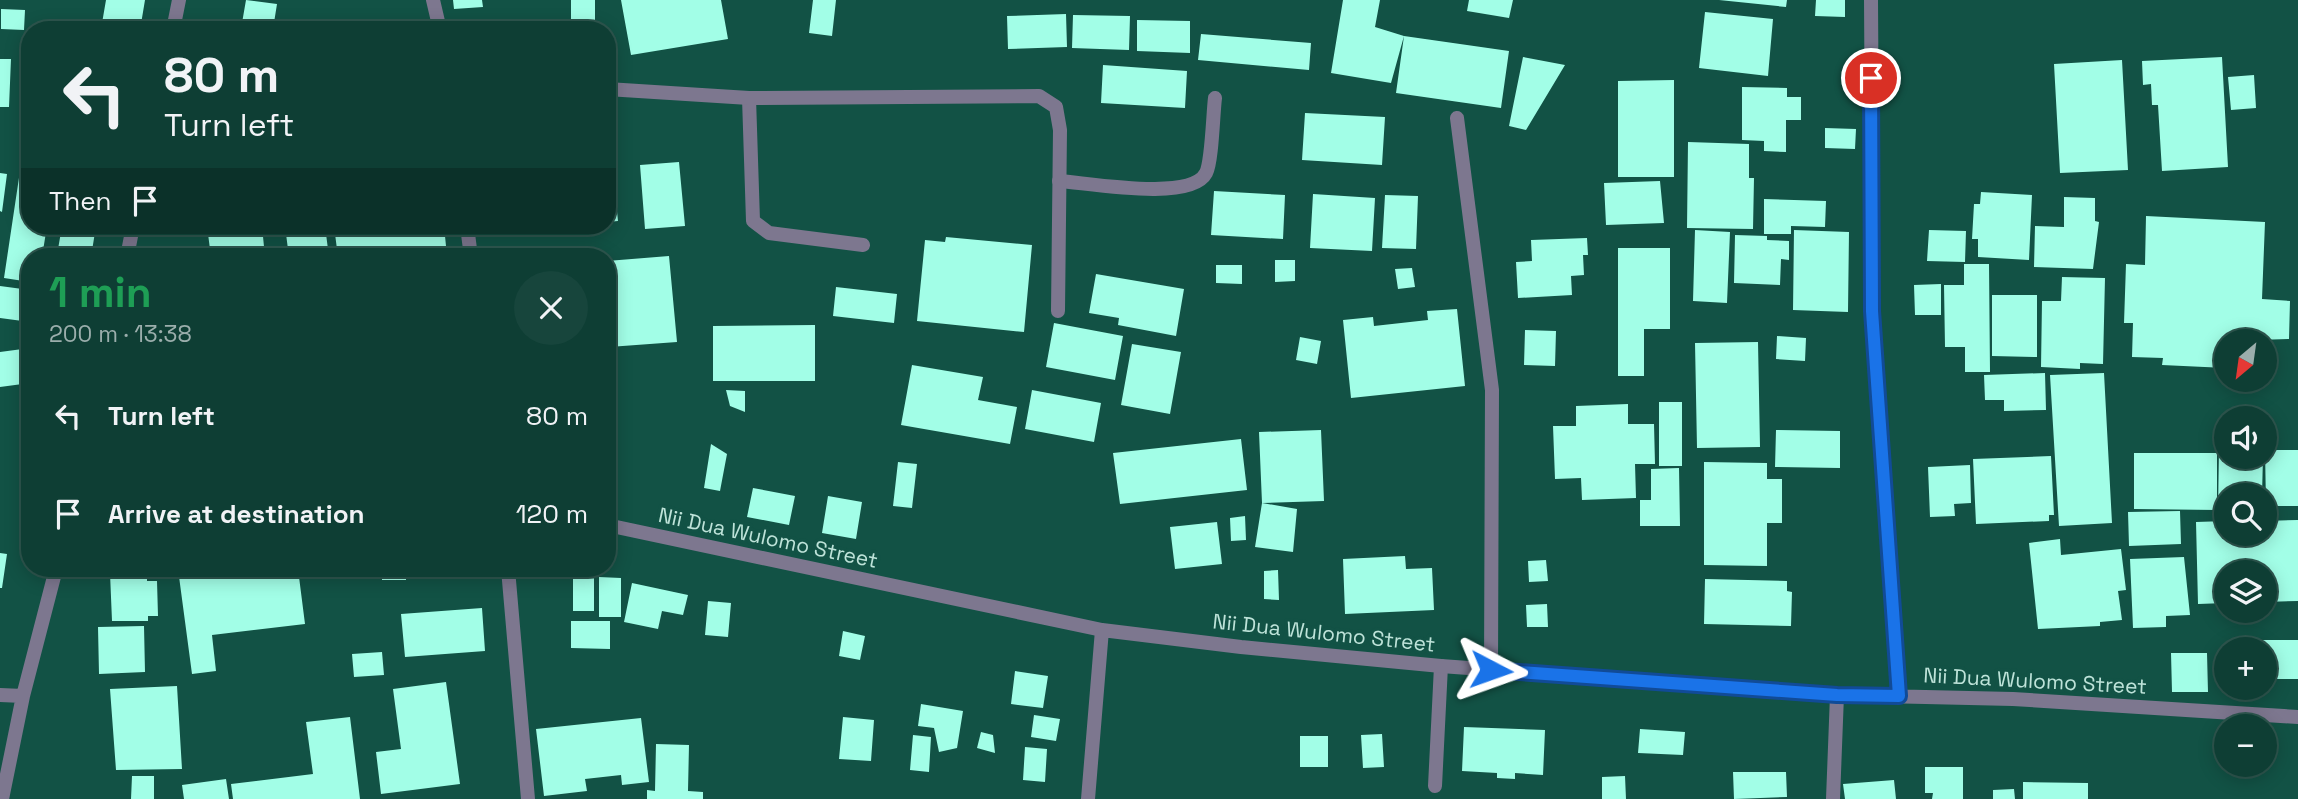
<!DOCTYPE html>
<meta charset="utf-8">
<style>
:root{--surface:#0e3e34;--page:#17453c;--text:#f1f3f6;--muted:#9baeac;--line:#2e574f}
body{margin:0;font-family:"Space Grotesk",sans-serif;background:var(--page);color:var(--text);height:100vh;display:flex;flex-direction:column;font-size:26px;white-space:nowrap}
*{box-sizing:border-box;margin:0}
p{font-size:23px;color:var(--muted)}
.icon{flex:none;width:38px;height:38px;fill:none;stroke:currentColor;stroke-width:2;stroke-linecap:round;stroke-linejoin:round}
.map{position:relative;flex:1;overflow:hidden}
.drawer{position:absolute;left:21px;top:248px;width:595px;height:329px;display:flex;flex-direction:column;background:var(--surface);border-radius:28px;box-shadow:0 4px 18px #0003,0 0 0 2px var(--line)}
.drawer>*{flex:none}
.top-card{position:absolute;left:21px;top:21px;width:595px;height:214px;border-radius:28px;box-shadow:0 4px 18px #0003,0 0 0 2px var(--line);background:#0e3e34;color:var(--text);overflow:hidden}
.needle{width:46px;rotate:209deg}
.buttons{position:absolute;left:2214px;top:329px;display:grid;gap:14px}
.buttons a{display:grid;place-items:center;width:63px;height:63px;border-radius:50%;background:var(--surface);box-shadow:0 4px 18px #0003,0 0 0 2px var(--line);font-size:35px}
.pin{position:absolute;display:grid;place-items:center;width:60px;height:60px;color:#fff;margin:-30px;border:4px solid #fff;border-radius:50%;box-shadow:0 2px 7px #0007}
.me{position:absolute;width:77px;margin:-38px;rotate:94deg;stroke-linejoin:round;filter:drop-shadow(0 0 5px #0008)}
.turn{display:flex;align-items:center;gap:24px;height:147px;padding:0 28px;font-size:32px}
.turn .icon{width:91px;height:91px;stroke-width:2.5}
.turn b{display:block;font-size:49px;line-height:60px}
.then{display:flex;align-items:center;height:66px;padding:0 28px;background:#0003;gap:14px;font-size:26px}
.round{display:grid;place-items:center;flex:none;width:74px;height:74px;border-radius:37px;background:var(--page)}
.head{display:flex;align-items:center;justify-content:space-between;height:119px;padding:0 28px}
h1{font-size:42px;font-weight:700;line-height:52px;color:#1e9e55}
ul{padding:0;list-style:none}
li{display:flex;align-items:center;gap:21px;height:98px;padding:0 28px}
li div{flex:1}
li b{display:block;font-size:26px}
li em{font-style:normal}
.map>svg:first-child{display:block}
.building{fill:#a2fee7}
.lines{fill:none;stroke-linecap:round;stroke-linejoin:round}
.lane{stroke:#7d778f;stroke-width:14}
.street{stroke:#7d778f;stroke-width:14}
.route-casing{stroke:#114b97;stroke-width:18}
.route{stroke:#1a73e8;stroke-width:12}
.labels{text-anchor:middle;stroke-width:7;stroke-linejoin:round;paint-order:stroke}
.street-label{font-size:21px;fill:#bee3d9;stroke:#125245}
</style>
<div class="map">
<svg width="2298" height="799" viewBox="0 0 2298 799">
<rect width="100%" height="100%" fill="#125245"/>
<path class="building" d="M106,0H145L140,30L101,29Z
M246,0L277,4L273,29L242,23Z
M453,0H482L483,7L454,9Z
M571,0H595V29H571Z
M621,0H721L728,39L631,55Z
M813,0H836L832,36L809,33Z
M1343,0H1380L1375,27L1404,36L1509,51L1501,108L1396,93L1404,36L1391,83L1331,73Z
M1469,0H1513L1509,18L1467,11Z
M1719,0H1787L1786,7Z
M1816,0H1845V17L1815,16Z
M1,9L25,10L24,30L1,29Z
M1705,12L1773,19L1768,76L1699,68Z
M1066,14L1067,47L1008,49L1007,16Z
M1073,15L1130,16L1129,50L1072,48Z
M1137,20L1190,21V53L1137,51Z
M1201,34L1311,43L1309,70L1198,60Z
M1523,57L1565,65L1526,130L1509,126Z
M2222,57L2228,167L2162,171L2158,105H2152L2151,84L2143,85L2142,61Z
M0,59H11L9,107H0Z
M2122,60L2128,170L2060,173L2054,64Z
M1103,65L1187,71L1185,108L1101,103Z
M2254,75L2256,108L2231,110L2228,77Z
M1674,80V177H1618V81Z
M1742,87L1787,88V97H1801V120H1786V152L1764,151V141L1742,140Z
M1305,113L1385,117L1382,165L1302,160Z
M1825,128L1856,129L1855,149L1825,148Z
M26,131L30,132V226H47L42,257H30V282L4,278Z
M1688,142L1749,144V178H1754L1753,229L1687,228Z
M612,162L618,221L607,222V163Z
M679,162L685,226L645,229L640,165Z
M0,173L7,174L2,212L0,211Z
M1660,181L1664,223L1606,225L1604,183Z
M1214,191L1285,195L1283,239L1211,235Z
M1981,192L2032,195L2029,260L1978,257V239H1972L1974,204H1980Z
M1313,194L1375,198L1372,251L1310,248Z
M1385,195L1418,196L1416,249L1382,248Z
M2064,197L2095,198V221L2099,222L2093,269L2034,267L2035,226L2064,227Z
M1764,199L1826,201L1825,227L1791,226V234H1764Z
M2146,216L2265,222L2262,299L2290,301L2289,339L2226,341V368L2162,365L2163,358L2132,357L2133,323H2124L2126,264L2145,265Z
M62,226H96L91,257L57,255Z
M207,226H262L265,257H211Z
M285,226H325L329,257H289Z
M334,226H444L447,256L338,257Z
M1695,230L1730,232L1727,303L1693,301Z
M1794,230L1849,232L1848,312L1793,310Z
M1929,230L1966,231L1965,262L1927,261Z
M1735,235L1767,236V240L1789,241V260L1781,259L1780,285L1734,283Z
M946,237L1032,245L1024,332L917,321L925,240L945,242Z
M1587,238L1588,255H1583L1584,275L1571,276L1572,295L1518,298L1516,262L1532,261L1531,240Z
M1618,248H1670V329H1644V376H1618Z
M669,256L677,342L609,347L607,261Z
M1275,260H1295V281L1275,282Z
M1964,264H1989L1990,372H1965V347H1945L1944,285H1964Z
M1216,265H1242V284L1216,283Z
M1412,268L1415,287L1398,289L1395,269Z
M1096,274L1184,289L1176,336L1118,325L1119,318L1089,313Z
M2062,277L2105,278L2103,364L2080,363V369L2041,367L2042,301H2061Z
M1941,284V315H1915L1914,285Z
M0,286L30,290V322L0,318Z
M836,287L897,294L894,323L833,316Z
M1992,295H2037V357L1992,356Z
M1457,309L1465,386L1351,398L1343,320L1373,317L1374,326L1428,320L1427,311Z
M1054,323L1123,336L1115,380L1046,367Z
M815,325V381H713V326Z
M1525,330L1556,331L1555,366L1524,365Z
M1777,336L1806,338L1805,361L1776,359Z
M1300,337L1321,341L1317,364L1296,360Z
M1758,342L1760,447L1697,448L1695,343Z
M1132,344L1181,352L1170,414L1121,405Z
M30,348V383L0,387V352Z
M912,365L983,377L978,400L1017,407L1010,444L901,425Z
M2045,373L2046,410L2004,411V400H1985L1984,375Z
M2104,373L2112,523L2059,526L2050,375Z
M726,390L745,391V412L730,406Z
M1032,390L1101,403L1094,442L1025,429Z
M1659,402H1682V466H1659Z
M1628,404V424H1654L1655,464H1635L1636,498L1582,500L1581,478L1555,479L1553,426H1576V406Z
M1321,430L1324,501L1262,503L1297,509L1293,552L1255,547L1262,503L1259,432Z
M1776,430L1840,431V468L1775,467Z
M1241,439L1247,490L1120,504L1113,453Z
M711,444L727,454L720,491L704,488Z
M2219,448H2226V457H2263L2262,495H2226V511H2218Z
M2265,450H2298V506H2266Z
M2134,453H2217V510L2134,509Z
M2051,456L2054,515H2049V521L1976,524L1973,459Z
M898,462L917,464L912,508L893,506Z
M1704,462L1767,463V479H1782V523H1767V566L1704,565Z
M1970,465L1971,503L1954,504L1955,516L1930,517L1928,467Z
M1679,468L1680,526H1640V500H1651V469Z
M753,488L795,496L789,525L747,517Z
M828,496L862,502L856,539L822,533Z
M2180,511L2181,544L2129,546L2128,512Z
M1245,516L1246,540L1231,541L1230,518Z
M2298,520V601L2264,602V572H2226V603L2198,604L2196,522L2226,521V534H2264V521Z
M1217,522L1222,564L1175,569L1170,527Z
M2060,539L2061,555L2121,549L2126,590L2118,591L2122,620L2100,622V626L2038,629L2029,543Z
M0,553L7,554L2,588H0Z
M1405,556L1406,569L1432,568L1434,610L1345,614L1343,559Z
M2184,557L2190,615L2166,616V627L2133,628L2130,559Z
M1546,560L1548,581L1529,582L1528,561Z
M178,569H298L305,624L212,635L216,671L192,674Z
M382,569H406V580H382Z
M1278,570L1279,600L1264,599V571Z
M147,572V581H157L158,616H148V621H112L110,573Z
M573,574H594V611H573Z
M599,577L621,578V617H599Z
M1705,579L1787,581V591L1792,592L1791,626L1704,624Z
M632,583L688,595L683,615L662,611L658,629L624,622Z
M708,601L731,603L728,637L705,635Z
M1547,604L1548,627H1527L1526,605Z
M482,608L485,651L405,657L401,614Z
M571,621H610V649L571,648Z
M144,626L145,672L99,674L98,627Z
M843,631L865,636L860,660L839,656Z
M2247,640H2298V679H2264V649H2247Z
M382,652L384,675L354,677L352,654Z
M2171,653H2207L2208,692H2172Z
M1015,671L1048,676L1043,708L1011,704Z
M446,682L460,784L381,794L376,752L401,749L393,689Z
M177,686L182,769L116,770L110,689Z
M921,704L963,711L957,748L939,752L934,728L918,726Z
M1034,715L1060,719L1056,741L1031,737Z
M350,717L360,799H233L231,784L313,774L306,722Z
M843,717L874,720L871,761L839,759Z
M641,718L649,782L622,785L621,775L585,779L587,791L544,796L536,729Z
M1464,727L1545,730L1543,775L1515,773V779L1497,778V773L1462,771Z
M1640,729L1685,732L1683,755L1638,753Z
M981,732L993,735L995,753L977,748Z
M1382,734L1384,767L1363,768L1361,735Z
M913,735L931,737L929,772L910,770Z
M1300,736H1328V767H1300Z
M656,744L689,745L688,791L703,792V799H647V790L655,791Z
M1025,747L1047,749L1045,782L1023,780Z
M1925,767H1963V799H1932L1933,793H1925Z
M1733,772H1786L1787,797L1734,799Z
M132,776H154V799H131Z
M1625,776L1626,799H1602V777Z
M226,779L229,799H184L182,785Z
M1894,780L1896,799H1845L1843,784Z
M2023,782L2088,783V799H2023Z
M2014,789L2015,799H1993V790Z"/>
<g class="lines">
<path class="lane" d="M749,98L753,221L769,233L863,245
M1059,181C1089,183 1191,202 1206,173C1212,162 1213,113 1215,98
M1435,786L1441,666"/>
<path class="street" d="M433,0L440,30
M1871,0L1873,311L1898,696
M173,30L179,0
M607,89L749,98L1039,96L1056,107L1060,130L1058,311
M1457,118L1492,390L1491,670
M467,226L471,257
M127,257L133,226
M607,525L1102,630L1241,647L1441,666L1837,695L2013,699L2298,717
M508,569L528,799
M0,695L23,696
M2,799L23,696L56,569
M1088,799L1102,630
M1833,799L1837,695"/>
</g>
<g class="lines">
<g class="route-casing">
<path id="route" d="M1491,670L1837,695L1899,696L1872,311L1871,78"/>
</g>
<use href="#route" class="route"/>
</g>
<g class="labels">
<g class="street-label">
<text transform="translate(768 538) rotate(12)" y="7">Nii Dua Wulomo Street</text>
<text transform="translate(1324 633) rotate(6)" y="7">Nii Dua Wulomo Street</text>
<text transform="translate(2035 681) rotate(3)" y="7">Nii Dua Wulomo Street</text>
</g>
</g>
</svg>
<div class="buttons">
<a><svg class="needle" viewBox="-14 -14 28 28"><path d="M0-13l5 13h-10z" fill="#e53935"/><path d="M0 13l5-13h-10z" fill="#9baeac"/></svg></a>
<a><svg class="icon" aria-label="sound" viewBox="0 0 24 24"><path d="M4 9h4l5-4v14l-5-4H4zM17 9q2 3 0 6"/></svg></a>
<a><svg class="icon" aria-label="search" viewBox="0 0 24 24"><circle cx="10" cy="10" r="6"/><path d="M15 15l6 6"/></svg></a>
<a><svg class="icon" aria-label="layers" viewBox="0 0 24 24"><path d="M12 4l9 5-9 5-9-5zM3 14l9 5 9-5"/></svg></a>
<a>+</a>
<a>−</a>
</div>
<div class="pin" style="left:1871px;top:78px;background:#d93025"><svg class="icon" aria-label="arrive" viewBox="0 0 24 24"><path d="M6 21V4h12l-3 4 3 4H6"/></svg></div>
<svg class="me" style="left:1491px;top:670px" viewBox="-20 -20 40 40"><path d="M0-17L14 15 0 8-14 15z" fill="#1a73e8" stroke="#fff" stroke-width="4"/></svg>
<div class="top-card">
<div class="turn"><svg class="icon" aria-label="left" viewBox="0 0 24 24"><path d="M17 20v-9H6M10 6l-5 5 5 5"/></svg><div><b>80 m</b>Turn left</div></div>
<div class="then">Then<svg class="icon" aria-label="arrive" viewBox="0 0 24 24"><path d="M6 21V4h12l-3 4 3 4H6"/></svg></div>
</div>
<section class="drawer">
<div class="head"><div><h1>1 min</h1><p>200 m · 13:38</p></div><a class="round"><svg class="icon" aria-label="close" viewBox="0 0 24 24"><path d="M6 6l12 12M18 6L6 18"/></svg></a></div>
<ul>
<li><svg class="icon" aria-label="left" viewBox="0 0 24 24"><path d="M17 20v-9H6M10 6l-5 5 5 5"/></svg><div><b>Turn left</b></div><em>80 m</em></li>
<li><svg class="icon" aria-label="arrive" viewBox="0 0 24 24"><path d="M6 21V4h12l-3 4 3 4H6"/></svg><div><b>Arrive at destination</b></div><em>120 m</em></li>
</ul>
</section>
</div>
